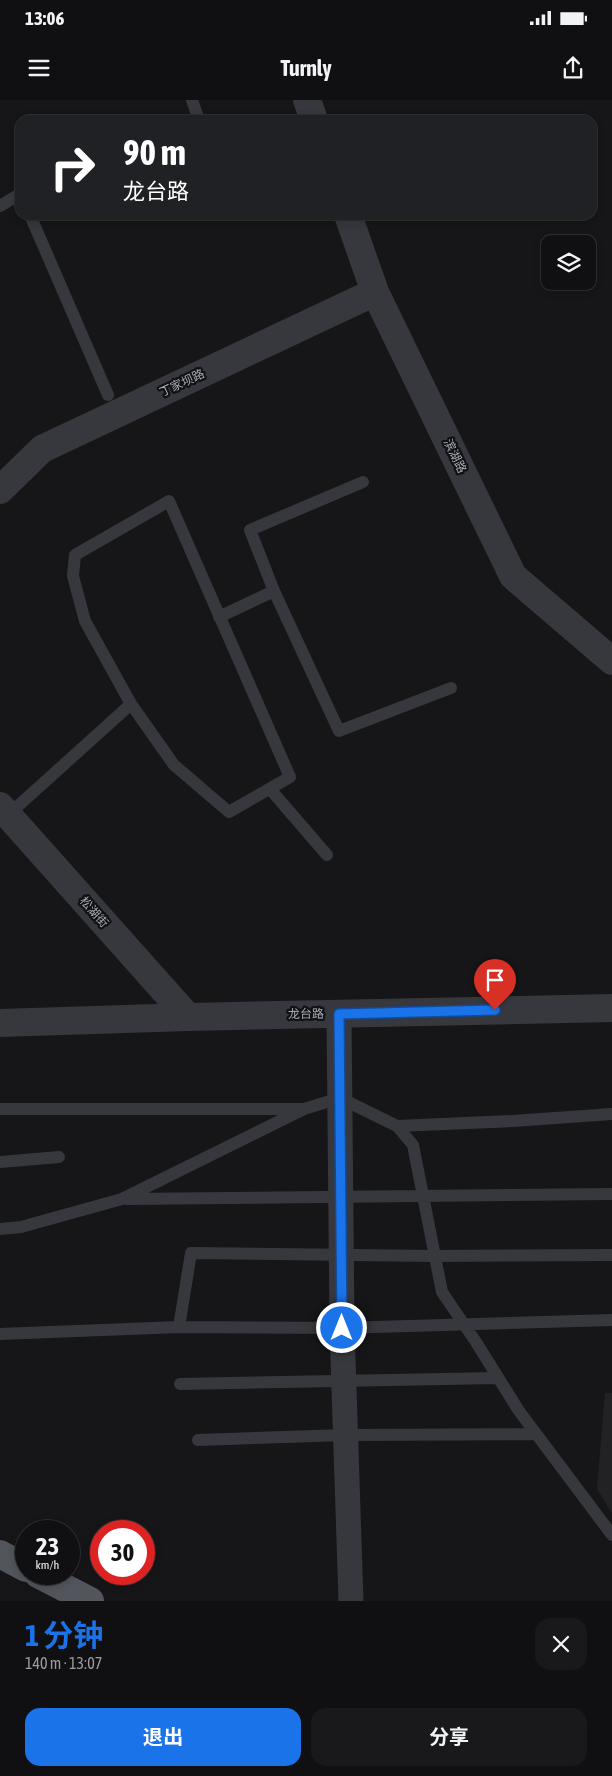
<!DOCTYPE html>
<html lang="zh">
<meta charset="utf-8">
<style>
:root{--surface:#101012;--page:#19191b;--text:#f1f3f6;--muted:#9c9d9f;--line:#303032;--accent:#1a73e8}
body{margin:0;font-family:"Asap Condensed","Noto Sans SC",sans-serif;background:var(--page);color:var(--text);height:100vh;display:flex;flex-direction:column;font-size:19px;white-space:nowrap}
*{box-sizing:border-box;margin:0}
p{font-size:16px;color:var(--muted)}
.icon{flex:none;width:28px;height:28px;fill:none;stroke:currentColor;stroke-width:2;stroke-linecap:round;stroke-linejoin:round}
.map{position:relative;height:1501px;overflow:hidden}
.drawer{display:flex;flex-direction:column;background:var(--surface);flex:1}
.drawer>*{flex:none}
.top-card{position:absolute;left:15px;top:15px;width:582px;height:105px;border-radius:15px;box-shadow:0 2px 8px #0003,0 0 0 1px var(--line);background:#202124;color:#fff;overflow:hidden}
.controls{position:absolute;left:541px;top:135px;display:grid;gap:10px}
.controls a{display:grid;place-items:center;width:55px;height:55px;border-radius:10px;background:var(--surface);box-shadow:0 2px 8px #0003,0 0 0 1px var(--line);font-size:25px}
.speed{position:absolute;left:15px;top:1420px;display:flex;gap:10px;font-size:25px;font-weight:700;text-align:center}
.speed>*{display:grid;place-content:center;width:65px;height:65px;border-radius:50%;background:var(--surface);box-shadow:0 2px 8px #0003,0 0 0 1px var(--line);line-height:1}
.speed small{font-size:12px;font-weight:400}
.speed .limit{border:8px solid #d22;background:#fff;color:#111}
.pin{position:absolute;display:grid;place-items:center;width:42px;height:42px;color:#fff;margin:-51px -21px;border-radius:50% 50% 50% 0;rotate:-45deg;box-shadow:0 0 5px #0007}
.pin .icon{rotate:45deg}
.me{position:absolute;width:55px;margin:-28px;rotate:0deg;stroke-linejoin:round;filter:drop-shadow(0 0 4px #0008)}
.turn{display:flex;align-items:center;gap:18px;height:105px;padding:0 25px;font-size:22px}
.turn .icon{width:65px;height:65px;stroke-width:2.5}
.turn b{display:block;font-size:35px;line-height:42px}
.round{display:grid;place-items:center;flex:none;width:52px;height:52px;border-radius:15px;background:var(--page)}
.headline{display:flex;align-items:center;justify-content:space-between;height:85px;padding:0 25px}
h1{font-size:30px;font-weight:700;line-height:38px;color:var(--accent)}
.action{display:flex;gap:10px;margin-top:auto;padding:10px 25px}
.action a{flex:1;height:58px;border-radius:15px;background:var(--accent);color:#fff;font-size:20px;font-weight:700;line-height:58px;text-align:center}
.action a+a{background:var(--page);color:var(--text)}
.status{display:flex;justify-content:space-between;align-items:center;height:35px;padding:0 25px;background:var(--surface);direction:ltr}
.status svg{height:14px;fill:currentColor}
header{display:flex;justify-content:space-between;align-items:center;height:65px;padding:0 25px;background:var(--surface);font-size:22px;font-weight:700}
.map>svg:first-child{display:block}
.built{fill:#222225}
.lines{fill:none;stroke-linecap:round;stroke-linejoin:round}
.service{stroke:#37383d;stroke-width:12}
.minor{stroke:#37383d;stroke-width:25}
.tertiary{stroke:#37383d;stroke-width:28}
.primary{stroke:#53555c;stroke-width:28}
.route-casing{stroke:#114b97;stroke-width:12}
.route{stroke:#1a73e8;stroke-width:9}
.labels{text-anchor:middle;stroke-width:4.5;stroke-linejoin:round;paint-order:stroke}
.street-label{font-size:12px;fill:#a8adb8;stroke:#111113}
</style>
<div class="status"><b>13:06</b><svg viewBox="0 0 49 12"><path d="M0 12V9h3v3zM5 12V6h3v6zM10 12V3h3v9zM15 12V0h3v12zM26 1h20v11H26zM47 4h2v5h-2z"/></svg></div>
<header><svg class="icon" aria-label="menu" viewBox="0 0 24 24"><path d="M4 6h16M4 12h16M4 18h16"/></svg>Turnly<svg class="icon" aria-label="share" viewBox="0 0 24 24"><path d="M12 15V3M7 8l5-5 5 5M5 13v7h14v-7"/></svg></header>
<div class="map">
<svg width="612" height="1501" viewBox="0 0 612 1501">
<rect width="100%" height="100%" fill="#161618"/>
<path class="built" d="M605,1293H612V1413L597,1389Z"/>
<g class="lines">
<path class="service" d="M192,0L199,20
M0,106L20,94
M30,115L108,295
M363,382L250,430L274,491L339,631L451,588
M169,401L290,677L229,712L174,665L131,604L85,521L73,476L75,455Z
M219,517L274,491
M270,689L327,755
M8,715L131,604
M0,1009H301
M397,1026L513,1021L612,1014
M0,1062L59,1057
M127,1099L612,1094
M0,1129L21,1127L122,1099L304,1009L340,998L397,1026L413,1045L442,1192L476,1242L519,1311L612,1435
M179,1227L191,1153L434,1156L612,1155
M0,1234L179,1227L342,1228L612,1220
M180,1284L498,1278
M198,1340L345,1335L536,1334"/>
<path class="minor" d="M339,914L342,1228L351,1501"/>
<path class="tertiary" d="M307,0L314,20
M348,115L375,192L513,476L612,561
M0,390L42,349L375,192
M0,706L188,917
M0,923L188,917L612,908"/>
<path class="primary" d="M0,1454L26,1468
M38,1474L90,1501"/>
</g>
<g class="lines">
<g class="route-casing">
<path id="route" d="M342,1228L339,914L495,910"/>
</g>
<use href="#route" class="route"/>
</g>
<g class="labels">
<g class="street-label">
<text transform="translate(182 283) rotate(-25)" y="4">丁家坝路</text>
<text transform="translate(455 356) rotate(64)" y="4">滨湖路</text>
<text transform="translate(94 812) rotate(48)" y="4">松湖街</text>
<text transform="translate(306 914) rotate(-1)" y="4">龙台路</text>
</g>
</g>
</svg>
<div class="controls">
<a><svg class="icon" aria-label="layers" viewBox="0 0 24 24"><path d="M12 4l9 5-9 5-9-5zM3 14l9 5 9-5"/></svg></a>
</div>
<div class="speed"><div>23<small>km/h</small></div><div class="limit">30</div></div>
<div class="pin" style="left:495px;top:910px;background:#d93025"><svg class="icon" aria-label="arrive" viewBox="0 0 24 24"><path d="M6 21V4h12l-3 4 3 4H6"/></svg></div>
<svg class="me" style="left:342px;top:1228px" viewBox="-20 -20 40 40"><circle r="17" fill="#1a73e8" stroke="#fff" stroke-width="3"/><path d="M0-11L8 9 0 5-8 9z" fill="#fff"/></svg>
<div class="top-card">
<div class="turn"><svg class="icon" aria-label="right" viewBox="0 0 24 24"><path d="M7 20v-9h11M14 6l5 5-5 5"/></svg><div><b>90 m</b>龙台路</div></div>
</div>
</div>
<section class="drawer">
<div class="headline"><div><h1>1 分钟</h1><p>140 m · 13:07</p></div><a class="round"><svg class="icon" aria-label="close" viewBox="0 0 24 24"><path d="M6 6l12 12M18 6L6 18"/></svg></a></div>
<div class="action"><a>退出</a><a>分享</a></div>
</section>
